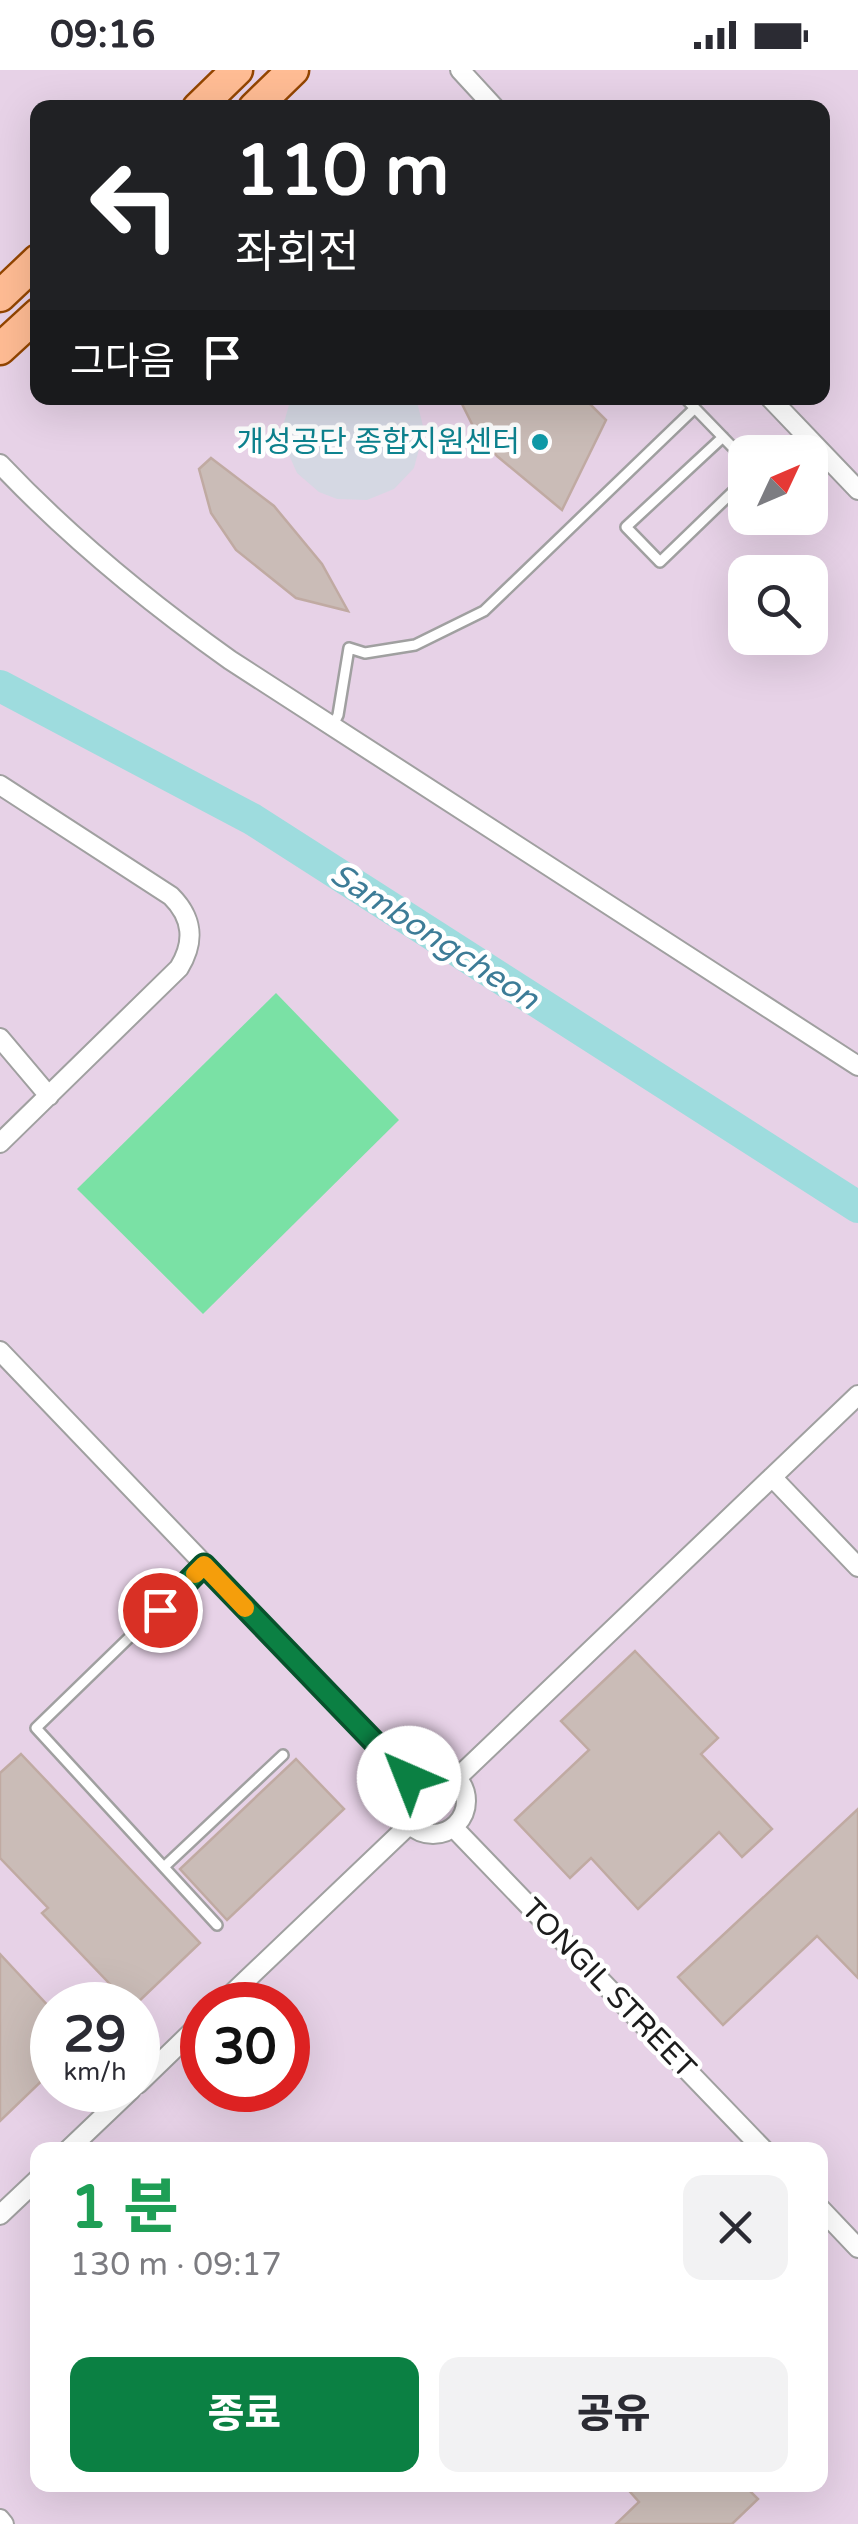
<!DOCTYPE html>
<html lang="ko">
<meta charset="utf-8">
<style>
:root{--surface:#fff;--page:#f2f2f3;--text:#2b2b33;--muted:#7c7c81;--accent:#0b8043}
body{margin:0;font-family:"Varela Round","Noto Sans KR",sans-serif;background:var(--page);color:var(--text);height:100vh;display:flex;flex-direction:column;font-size:38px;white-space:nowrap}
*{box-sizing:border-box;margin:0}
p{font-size:32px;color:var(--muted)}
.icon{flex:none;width:55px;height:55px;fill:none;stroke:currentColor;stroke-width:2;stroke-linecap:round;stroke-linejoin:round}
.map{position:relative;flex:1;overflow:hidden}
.panel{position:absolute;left:30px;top:2072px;width:798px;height:350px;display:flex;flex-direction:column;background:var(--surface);border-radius:20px;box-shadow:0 10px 40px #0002}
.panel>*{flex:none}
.hud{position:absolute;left:30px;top:30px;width:800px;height:305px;border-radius:20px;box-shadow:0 10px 40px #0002;background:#202124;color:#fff;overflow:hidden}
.needle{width:65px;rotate:46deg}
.controls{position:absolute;left:728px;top:365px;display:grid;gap:20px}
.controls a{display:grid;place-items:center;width:100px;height:100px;border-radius:20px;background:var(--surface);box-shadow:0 10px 40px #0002;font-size:50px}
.speed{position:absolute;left:30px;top:1912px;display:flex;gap:20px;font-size:50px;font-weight:700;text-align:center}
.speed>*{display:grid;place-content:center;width:130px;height:130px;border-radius:50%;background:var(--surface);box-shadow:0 10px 40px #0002;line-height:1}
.speed small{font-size:25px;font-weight:400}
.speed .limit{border:15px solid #d22;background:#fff;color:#111}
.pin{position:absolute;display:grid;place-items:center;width:85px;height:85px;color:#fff;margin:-42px;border:5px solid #fff;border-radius:50%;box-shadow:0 2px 10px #0007}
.me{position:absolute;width:110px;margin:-55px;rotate:316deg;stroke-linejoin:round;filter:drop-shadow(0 0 8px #0008)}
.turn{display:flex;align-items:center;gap:35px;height:210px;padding:0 40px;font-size:45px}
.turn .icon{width:130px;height:130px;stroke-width:2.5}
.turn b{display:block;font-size:70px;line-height:85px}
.then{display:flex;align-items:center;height:95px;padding:0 40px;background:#0003;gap:20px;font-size:38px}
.round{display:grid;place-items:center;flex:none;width:105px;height:105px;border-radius:20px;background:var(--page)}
.overview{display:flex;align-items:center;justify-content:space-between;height:170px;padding:0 40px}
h1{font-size:60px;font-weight:800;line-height:75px;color:#1e9e55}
.cta{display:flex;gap:20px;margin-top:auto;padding:20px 40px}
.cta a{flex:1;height:115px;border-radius:20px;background:var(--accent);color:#fff;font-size:40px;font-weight:800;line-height:115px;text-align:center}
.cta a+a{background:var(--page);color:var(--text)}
.status{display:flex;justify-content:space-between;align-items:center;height:70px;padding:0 50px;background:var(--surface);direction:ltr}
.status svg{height:28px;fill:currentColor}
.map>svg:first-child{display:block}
.industrial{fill:#e7d2e7;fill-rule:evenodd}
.grass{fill:#d5eba3}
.pitch{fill:#7ae1a5}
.plaza{fill:#d5d8e3}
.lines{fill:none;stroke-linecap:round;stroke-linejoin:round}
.river{stroke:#9edcde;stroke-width:32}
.building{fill:#cabcb7;stroke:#c0aaa2;stroke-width:2.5}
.service-casing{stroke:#a0a0a0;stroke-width:14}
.minor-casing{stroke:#a0a0a0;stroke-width:22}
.primary-casing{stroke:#934500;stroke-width:35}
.service{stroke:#fff;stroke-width:9}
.minor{stroke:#fff;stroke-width:18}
.primary{stroke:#ffbc94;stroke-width:30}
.route-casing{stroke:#07532c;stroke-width:25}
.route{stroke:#0b8043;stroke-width:18}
.slow{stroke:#f59e0b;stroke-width:18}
.culture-dot{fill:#0f9aa8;stroke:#fff;stroke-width:4}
.labels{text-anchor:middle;stroke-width:9;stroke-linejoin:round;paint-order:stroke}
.culture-label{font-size:30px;fill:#0d838f;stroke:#fff;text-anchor:end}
.street-label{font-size:30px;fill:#1c1c1c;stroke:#fff}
.water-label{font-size:32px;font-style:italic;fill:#3d7c97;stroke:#fff}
</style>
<div class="status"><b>09:16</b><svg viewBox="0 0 49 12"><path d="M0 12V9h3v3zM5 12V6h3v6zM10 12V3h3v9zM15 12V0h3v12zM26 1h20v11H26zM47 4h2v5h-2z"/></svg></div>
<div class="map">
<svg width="858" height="2454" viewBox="0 0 858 2454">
<rect width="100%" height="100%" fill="#eee7e1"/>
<path class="industrial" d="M0,0H858V2454H0ZM38,38H822V328H38ZM745,382H810V448H745ZM745,502H810V568H745ZM52,1935H138V2020H52ZM202,1935H288V2020H202ZM38,2080H820V2415H38Z"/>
<path class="grass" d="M416 1730a18 18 0 1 1 36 0a18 18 0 1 1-36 0Z"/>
<path class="pitch" d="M276,923L399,1050L203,1244L77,1119Z"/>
<path class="plaza" d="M291,328H416L424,360L414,398L394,419L367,430L337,429L319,422L297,403L285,376L283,356Z"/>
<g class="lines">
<path class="river" d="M0,616L252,749L858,1137"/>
</g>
<path class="building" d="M459,328H584L606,350L562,440L497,386L474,358Z
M211,388L274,436L322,494L348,541L296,528L236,480L211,443L199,399Z
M635,1581L718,1668L701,1684L772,1759L742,1787L719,1762L638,1839L591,1788L570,1808L515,1750L589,1680L561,1651Z
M21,1684L200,1873L135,1935H130L42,1843L48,1838L0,1788V1703Z
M296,1689L344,1739L227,1850L180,1799Z
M858,1739V1908L817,1866L723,1955L678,1907Z
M0,1884L52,1940V2001L0,2051Z
M624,2415H744L758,2429L732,2454H616L639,2432Z"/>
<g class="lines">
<g class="service-casing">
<path id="service" d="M685,328L745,390
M723,367L626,457L660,492L745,410
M333,655L338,645L349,578L365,583L415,575L484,541L695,338
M204,1495L36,1658L217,1855
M165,1796L283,1685"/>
</g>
<g class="minor-casing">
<path id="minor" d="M460,0L495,38
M770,328L858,420
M0,394C71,469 147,531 230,590L858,996
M0,715L171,826C193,848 195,872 179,898L0,1073
M0,968L49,1026
M0,1281L409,1708
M772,1407L858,1497
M400 1731a33 33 0 1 1 66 0a33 33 0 1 1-66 0Z
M457,1708L858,1325
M453,1757L764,2080
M220,1935L410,1754
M138,2014L202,1952
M68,2080L131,2020
M820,2138L858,2178
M0,2145L38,2109
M0,2449L4,2454"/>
</g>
<g class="primary-casing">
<path id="primary" d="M198,38L237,0
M254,38L293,0
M0,226L38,190
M0,279L38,244"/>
</g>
<use href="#service" class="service"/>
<use href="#minor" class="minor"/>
<use href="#primary" class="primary"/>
</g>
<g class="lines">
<g class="route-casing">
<path id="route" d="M160,1540L204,1495L409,1708"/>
</g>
<use href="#route" class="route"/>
<path class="slow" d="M195,1504L204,1495L245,1538"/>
</g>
<circle class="culture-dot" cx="540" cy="372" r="10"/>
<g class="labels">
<g class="culture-label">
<text x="520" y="382">개성공단 종합지원센터</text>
</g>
<g class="street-label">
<text transform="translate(609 1918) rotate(46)" y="10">TONGIL STREET</text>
</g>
<g class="water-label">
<text transform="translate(435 866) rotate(33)" y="11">Sambongcheon</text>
</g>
</g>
</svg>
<div class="controls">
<a><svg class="needle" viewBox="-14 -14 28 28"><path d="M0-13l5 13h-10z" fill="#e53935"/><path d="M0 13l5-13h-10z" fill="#7c7c81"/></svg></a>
<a><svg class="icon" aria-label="search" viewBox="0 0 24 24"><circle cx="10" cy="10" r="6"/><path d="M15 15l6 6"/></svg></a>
</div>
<div class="speed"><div>29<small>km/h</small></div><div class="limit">30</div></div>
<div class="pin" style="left:160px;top:1540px;background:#d93025"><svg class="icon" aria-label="arrive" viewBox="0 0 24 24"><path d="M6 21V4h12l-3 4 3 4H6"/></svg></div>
<svg class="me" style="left:409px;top:1708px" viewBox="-20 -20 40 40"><circle r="19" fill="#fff"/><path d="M0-13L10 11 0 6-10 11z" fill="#0b8043"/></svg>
<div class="hud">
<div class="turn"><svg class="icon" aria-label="left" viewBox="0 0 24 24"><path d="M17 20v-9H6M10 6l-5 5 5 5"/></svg><div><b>110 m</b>좌회전</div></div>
<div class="then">그다음<svg class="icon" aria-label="arrive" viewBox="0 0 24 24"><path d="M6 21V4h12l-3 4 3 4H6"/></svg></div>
</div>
<section class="panel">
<div class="overview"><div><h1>1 분</h1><p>130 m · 09:17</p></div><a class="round"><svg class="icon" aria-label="close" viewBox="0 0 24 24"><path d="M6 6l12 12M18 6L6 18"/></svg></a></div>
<div class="cta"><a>종료</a><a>공유</a></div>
</section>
</div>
